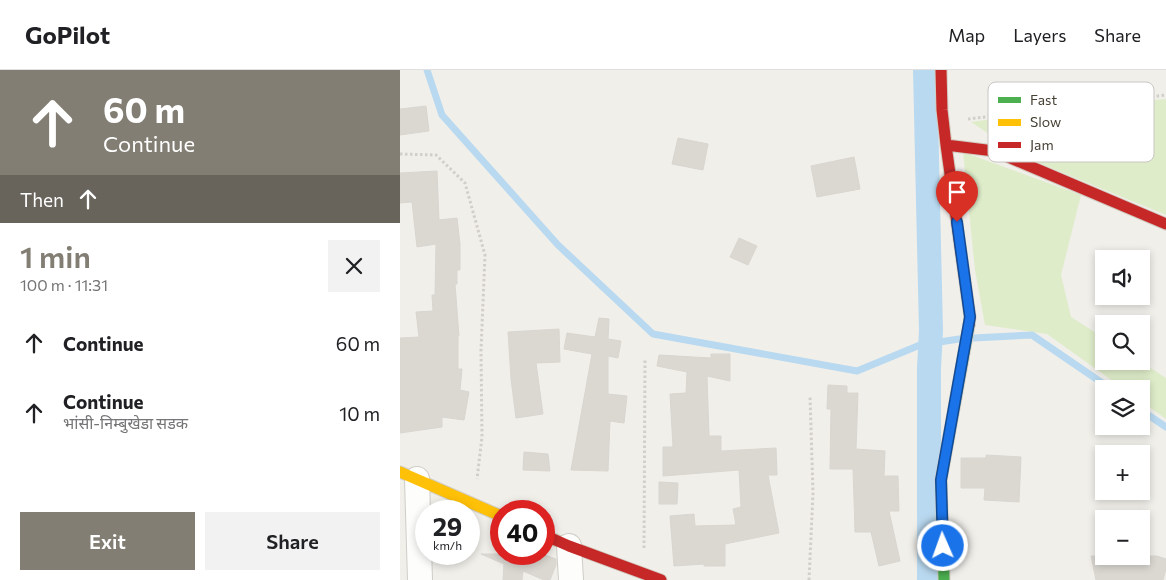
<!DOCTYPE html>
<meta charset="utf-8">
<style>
:root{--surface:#fff;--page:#f2f2f2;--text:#202124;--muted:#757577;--line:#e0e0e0;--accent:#827e74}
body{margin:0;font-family:Commissioner,"Noto Sans Devanagari",sans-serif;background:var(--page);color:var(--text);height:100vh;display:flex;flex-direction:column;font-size:19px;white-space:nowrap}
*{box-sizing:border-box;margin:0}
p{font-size:16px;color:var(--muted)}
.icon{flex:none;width:28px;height:28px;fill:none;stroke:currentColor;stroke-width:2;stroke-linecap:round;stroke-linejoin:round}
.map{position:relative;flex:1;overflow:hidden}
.side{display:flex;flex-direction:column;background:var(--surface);width:400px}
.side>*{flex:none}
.banner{background:#827e74;color:#fff;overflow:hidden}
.controls{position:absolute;left:695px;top:180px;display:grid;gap:10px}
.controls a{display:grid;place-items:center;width:55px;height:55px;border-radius:0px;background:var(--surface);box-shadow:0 2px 8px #0003;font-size:25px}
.speed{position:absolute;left:15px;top:430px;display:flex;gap:10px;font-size:25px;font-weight:700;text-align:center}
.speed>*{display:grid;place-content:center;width:65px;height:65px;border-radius:50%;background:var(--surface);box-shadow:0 2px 8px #0003;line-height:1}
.speed small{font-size:12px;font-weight:400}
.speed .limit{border:8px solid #d22;background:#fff;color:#111}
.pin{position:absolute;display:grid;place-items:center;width:42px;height:42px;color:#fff;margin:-51px -21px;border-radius:50% 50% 50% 0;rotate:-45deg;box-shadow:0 0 5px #0007}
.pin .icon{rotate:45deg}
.me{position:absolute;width:55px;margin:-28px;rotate:358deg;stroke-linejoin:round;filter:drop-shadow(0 0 4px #0008)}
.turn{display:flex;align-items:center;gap:18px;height:105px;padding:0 20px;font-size:22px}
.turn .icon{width:65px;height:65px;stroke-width:2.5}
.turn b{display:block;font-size:35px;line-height:42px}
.then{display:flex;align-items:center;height:48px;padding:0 20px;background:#0003;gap:10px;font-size:19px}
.round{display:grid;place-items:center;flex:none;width:52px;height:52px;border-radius:0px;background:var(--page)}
.summary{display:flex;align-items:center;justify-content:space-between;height:85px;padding:0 20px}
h1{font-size:30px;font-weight:600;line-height:38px;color:var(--accent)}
.action{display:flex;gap:10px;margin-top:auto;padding:10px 20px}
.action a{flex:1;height:58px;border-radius:0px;background:var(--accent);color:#fff;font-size:20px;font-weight:600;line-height:58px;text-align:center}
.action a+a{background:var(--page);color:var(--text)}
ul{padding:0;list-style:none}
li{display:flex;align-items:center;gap:15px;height:70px;padding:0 20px}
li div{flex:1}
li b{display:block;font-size:19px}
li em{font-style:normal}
header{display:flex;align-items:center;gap:30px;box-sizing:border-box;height:70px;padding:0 25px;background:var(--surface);border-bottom:1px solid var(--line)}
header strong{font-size:24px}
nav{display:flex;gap:28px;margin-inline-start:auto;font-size:18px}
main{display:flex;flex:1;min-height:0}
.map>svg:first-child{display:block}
.green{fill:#deecc9}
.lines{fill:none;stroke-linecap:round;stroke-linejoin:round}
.stream{stroke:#b9d9f0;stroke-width:7}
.canal{stroke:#b9d9f0;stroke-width:24}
.building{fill:#dbd8d2;stroke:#d9d6d0}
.street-casing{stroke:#cfcdc7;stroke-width:26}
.fast-casing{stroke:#d1ccc1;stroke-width:13}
.slow-casing{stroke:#d1ccc1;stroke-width:13}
.jam-casing{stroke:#d1ccc1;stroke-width:13}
.path{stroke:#d2cfca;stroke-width:3;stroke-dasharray:2.5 2.5;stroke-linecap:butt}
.street{stroke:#fdfdfc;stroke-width:24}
.fast{stroke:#4caf50;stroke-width:11}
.slow{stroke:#ffc107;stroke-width:11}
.jam{stroke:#c62828;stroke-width:11}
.route-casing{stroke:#114b97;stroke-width:12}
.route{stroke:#1a73e8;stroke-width:9}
.key{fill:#fff;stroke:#c8c6c2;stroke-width:1}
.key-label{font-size:14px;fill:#474135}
</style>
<header>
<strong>GoPilot</strong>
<nav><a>Map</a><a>Layers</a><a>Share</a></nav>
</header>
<main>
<section class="side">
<div class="banner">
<div class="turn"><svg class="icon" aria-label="ahead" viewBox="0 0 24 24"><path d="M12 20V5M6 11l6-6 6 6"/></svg><div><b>60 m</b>Continue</div></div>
<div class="then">Then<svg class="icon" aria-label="ahead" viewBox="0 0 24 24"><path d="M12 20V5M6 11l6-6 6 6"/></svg></div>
</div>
<div class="summary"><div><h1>1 min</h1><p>100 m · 11:31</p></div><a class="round"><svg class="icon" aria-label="close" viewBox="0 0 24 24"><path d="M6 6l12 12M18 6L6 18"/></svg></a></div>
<ul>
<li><svg class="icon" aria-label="ahead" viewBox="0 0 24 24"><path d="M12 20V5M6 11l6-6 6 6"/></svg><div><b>Continue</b></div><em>60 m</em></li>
<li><svg class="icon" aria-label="ahead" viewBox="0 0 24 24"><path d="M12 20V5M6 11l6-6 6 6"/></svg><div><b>Continue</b><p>भांसी-निम्बुखेडा सडक</p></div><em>10 m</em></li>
</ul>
<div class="action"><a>Exit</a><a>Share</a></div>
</section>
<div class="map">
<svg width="766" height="510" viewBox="0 0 766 510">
<rect width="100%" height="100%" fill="#f1efea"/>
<path class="green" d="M766,29V145L622,86L571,52C636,43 700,34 766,29Z
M563,82L681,125L661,205L671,247L704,268V291H740L766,308V349L741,331V319H724L647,264L585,255L575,200Z"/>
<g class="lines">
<path class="stream" d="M27,0L42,45L158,175L253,264L457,301L520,275L559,269
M573,268L632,265L711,319
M741,340L766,357"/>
<path class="canal" d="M525,0L531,261L529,298V510"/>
</g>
<path class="building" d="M26,36L29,61L0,65V39Z
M278,68L308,74L303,100L272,94Z
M454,87L460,119L417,127L411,96Z
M37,101L39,150L57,148L60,174V200H57V214H55L59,266H58V299H62L60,320L69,322L64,350L42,347V357L0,363V268L19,267L16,242L33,241L32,225H35L36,174L17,177L12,132L0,133V103Z
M339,168L357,176L348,195L330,187Z
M199,248L209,249L208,269L221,271L218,288L208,286V324L227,326L224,353L210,351L208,401L171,400L192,284L164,279L167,263L195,267Z
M159,259L160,292L136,293L143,344L116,348L111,309L108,262Z
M311,284H330V311L307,306L309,366H321V381L376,378L377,405H368L379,463L325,474V496H304V494L274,496L270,446L294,444L295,456L336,455L333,439L341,437L339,400L263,406V377H273L270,324L286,323L287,302L257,296L259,285L311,288Z
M428,315L447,316V323H458L456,379L485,381L484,406H498L499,441H489L500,491L479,496L471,462H455L453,399H430L431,339H427Z
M124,382L148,384L150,401L123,400Z
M586,385L621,387L619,432L584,430L585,418H561V388H586Z
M259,412L278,413L277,434H259Z
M81,484H142L156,489V495L150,510H144L123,501L122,510H103L104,494Z
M691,486H757L766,489V499L763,510H696Z"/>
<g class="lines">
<g class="street-casing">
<path id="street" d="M17,409L20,510
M169,476L171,510"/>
</g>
<g class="fast-casing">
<path id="fast" d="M544,510L541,410L569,255"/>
</g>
<g class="slow-casing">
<path id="slow" d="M0,402L101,446"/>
</g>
<g class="jam-casing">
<path id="jam" d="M541,0L542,40L546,75L570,247L569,255
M546,75L594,81L766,154
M144,465L169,476L261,510"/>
</g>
<path class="path" d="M568,49L766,25
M0,84L36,85L65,113L85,185L81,280L82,367L77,409
M244,478L245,288
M409,510L413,423L410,326"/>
<use href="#street" class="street"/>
<use href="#fast" class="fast"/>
<use href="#slow" class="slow"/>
<use href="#jam" class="jam"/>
</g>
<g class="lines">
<g class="route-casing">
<path id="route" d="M543,476L541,410L570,247L557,152"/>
</g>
<use href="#route" class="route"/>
</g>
<rect x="588" y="12" width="166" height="80" rx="8" class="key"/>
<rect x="598" y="27" width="23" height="6" fill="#4caf50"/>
<rect x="598" y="49" width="23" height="7" fill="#ffc107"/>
<rect x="598" y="72" width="23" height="6" fill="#c62828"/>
<g class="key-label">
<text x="630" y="35">Fast</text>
<text x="630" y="57">Slow</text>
<text x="630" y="80">Jam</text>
</g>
</svg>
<div class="controls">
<a><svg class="icon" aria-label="sound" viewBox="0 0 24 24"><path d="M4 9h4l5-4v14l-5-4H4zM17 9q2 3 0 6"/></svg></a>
<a><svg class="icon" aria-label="search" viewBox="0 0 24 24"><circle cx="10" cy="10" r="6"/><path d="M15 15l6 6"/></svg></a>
<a><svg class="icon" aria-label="layers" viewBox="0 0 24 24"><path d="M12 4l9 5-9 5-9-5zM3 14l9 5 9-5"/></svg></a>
<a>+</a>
<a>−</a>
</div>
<div class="speed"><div>29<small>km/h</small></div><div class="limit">40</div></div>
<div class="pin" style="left:557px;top:152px;background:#d93025"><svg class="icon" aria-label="arrive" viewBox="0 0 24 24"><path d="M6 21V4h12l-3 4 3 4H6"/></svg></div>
<svg class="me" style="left:543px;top:476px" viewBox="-20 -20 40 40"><circle r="17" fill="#1a73e8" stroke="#fff" stroke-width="3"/><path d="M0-11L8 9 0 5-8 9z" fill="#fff"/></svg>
</div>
</main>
